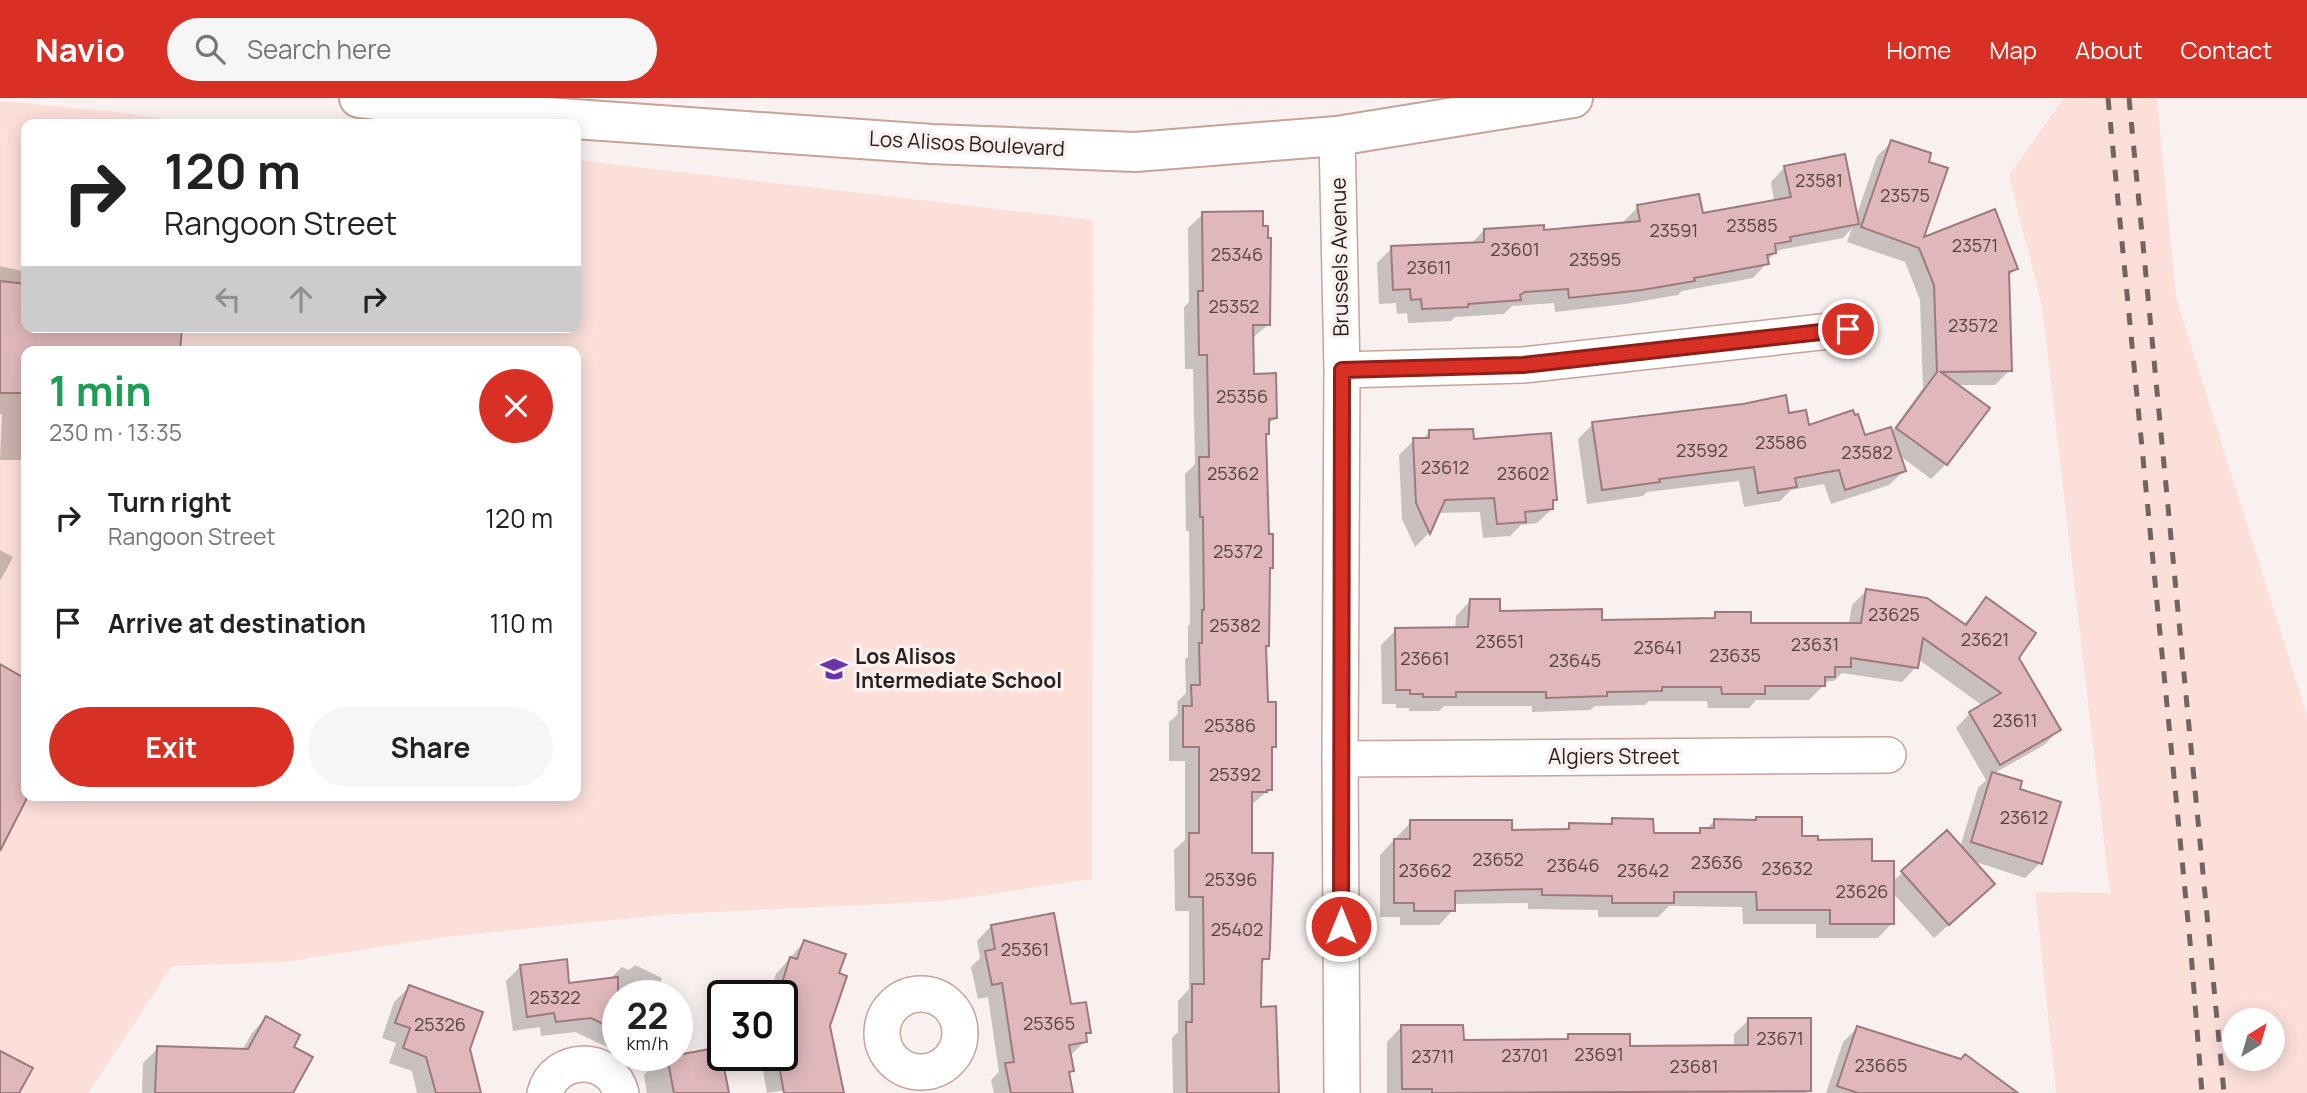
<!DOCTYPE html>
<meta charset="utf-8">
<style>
:root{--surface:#fff;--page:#f6f6f6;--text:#222;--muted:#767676;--accent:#d93025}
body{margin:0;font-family:Manrope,sans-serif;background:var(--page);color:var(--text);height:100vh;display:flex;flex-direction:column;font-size:26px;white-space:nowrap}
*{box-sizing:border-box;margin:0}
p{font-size:23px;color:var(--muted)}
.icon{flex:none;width:38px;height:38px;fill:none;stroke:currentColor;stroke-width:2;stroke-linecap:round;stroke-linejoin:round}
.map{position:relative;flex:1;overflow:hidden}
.side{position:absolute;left:21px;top:248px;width:560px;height:455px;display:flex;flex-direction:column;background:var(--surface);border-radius:14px;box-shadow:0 4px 18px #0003}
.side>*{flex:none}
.guide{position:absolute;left:21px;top:21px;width:560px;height:214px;border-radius:14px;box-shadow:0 4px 18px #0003;background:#fff;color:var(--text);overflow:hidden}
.needle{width:46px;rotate:37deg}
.buttons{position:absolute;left:2222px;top:910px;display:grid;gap:14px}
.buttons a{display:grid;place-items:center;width:63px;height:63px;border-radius:50%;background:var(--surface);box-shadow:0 4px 18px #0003;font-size:35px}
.speed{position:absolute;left:602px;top:882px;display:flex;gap:14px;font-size:35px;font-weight:700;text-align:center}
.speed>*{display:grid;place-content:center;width:91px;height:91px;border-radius:50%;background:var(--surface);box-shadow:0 4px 18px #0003;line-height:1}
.speed small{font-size:18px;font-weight:400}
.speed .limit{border:4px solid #111;border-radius:10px;background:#fff;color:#111}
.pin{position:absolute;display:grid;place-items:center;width:60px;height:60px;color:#fff;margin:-30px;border:4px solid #fff;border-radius:50%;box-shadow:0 2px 7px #0007}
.me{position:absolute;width:77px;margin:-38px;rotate:0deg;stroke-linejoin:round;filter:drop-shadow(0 0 5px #0008)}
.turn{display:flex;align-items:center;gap:24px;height:147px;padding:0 28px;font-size:32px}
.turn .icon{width:91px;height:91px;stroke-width:2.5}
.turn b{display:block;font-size:49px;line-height:60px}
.lanes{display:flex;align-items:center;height:66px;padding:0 28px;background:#0003;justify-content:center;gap:35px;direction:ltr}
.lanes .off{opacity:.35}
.round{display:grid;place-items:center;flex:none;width:74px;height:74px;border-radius:37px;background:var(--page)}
.head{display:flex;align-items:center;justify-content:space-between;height:119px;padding:0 28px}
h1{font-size:42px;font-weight:700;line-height:52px;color:#1e9e55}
.action{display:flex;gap:14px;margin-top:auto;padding:14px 28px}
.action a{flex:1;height:80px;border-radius:42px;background:var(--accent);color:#fff;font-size:28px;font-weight:700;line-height:80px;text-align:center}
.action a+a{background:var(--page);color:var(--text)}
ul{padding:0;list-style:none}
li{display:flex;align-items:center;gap:21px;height:105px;padding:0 28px}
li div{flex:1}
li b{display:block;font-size:26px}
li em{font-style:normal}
header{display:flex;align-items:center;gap:42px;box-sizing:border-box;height:98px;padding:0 35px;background:var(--accent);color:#fff}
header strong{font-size:33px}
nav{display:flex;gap:38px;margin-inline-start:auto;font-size:24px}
.search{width:490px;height:63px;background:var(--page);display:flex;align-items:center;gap:18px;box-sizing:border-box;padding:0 24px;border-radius:38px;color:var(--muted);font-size:26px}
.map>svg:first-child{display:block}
.built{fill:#fcdfd9;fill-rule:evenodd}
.shadow{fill:#0003}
.building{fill:#e0b8bb;stroke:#9e7a7c;stroke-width:2}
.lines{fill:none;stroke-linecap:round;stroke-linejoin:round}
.street-casing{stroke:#c7a39a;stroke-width:38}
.secondary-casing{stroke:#c7a39a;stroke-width:42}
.street{stroke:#fff;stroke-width:35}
.secondary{stroke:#fff;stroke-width:38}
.rail{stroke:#716563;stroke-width:5;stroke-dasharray:12 12;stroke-linecap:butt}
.route-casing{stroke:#8d1f18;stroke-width:18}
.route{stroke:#d93025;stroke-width:12}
.labels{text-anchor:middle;stroke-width:7;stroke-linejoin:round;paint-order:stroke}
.number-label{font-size:18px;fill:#584443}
.street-label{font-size:21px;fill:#2b1e1b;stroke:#f9f1ef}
.poi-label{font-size:21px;font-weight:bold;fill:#2b1e1b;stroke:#f9f1ef;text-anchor:start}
</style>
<header>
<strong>Navio</strong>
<div class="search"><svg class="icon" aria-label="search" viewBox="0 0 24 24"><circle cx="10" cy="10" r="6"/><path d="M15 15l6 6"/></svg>Search here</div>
<nav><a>Home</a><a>Map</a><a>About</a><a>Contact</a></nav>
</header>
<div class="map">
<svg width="2307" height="995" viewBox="0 0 2307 995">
<rect width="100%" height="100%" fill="#f9f1ef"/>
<path class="built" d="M2064,0H2157L2176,199L2307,618V995H2056L2035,794L2110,795L2042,208L2009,77ZM2235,922H2273V961H2235Z
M0,3L118,14L196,26H26V229H576V62L1093,122L1092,781L945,803L674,816L444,839L285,864L172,868L88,995H0ZM26,254H576V698H26Z"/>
<path class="shadow" d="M1892,44L1921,142L2016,170L2008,179L2010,272L1995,287H1956L1946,366L1931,381L1899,357L1904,373L1889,387L1831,406L1824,386L1791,392L1780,403L1744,409L1739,383L1647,394L1643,398L1587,406L1578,341L1593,326L1788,317L1808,329L1864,339L1891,334L1923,290L1920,202L1905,164L1847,144L1852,130L1843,140L1779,152L1767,162V165L1753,180L1682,193L1678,197L1626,206L1555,214L1554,205L1512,208L1504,216L1455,219L1451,223L1408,225L1407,215L1397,216L1396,205L1379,206L1377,165L1392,150L1471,146L1484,132L1543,134L1624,126L1623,124L1638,109L1701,117L1774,103L1771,84L1785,69L1856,119L1877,58Z
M1203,116L1269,226L1251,241L1252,277L1275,320L1267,328L1268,336L1265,338L1267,438L1271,470L1268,473L1267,548L1265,550L1266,606L1274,648L1270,652V691L1250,708V757L1267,860L1260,867L1259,911L1277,995H1173L1172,940L1178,934V903L1189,891V813H1175L1174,752L1185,742V663H1169V624L1178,616L1177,604L1186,595L1185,561L1188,559V528L1190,526L1189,433H1186L1185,376L1195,366L1193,271H1185L1184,209L1189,204L1188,130Z
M0,168L26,174V362H0L2,316H0Z
M1429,334L1472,343L1555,401L1551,405L1552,411L1537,425L1521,427L1510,438L1483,440L1480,414L1437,415L1429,435L1415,449L1402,421L1399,357L1414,342H1422Z
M0,452L13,459L0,483Z
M1867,492L1963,527L1986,501L2059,632L2044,647L1993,676L2018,692L2059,706L2040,765L2025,780L1973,763L1978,801L1934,840L1892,794V825L1878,840H1816V826H1743L1742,809L1669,808L1658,819H1598V812L1528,811V805L1453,806V812L1439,827H1400V819H1380V757L1411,724L1510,734L1564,733L1570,727H1607L1613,722L1652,737H1695L1701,731H1706L1714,723L1816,744L1870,764L1892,784L1947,734L1960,749L1978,690L1986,682L1956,630L1970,615L1983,608L1918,561L1916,569L1902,584L1842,575L1834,583H1828L1809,602H1756L1749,610H1708L1707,603H1649L1645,607L1595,608L1590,612L1532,614V608H1444L1439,613H1409V610H1396V606H1382L1381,547L1396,532L1455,531L1456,518L1470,503L1499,515L1600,523L1710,522L1716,516L1749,526H1849L1852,507Z
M0,568L26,583V698L8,734L0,742Z
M991,828L1069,907L1089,934L1084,938L1085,943L1069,959L1072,972L1068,976L1071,995H994L991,982L999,974L988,899L978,901L971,869L980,860L977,843Z
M804,844L817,931L842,995H788V992L767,995L760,957H782V898H769L776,876Z
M635,867L662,880L656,894L664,898H618V954L575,934L541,938L540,929L513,933L506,883L521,868L568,887L609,882L622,869L629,872Z
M409,889L468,951L479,995H417L412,973L389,965L396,945L382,940L394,904Z
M266,920L307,971L293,995H142L143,965L158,950L242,953L252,935Z
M1749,922L1809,993L1806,995H1387V944L1401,929L1462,943H1564L1569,938L1628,949H1734V936Z
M1857,930L2009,995H1826L1843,944Z
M718,951L725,995H647L644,977L658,962Z
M624,957H638L634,962Z"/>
<path class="building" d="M1891,42L1931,55L1929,64L1948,70L1924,139L1995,111L2018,171L2009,174L2012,273L1941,274L1990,310L1947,367L1896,330L1937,274L1934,187L1919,150L1861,129Z
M1845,56L1859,126L1790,139L1791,143L1775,146L1776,155L1767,157L1769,166L1694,180L1695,183L1642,192L1569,200L1568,191L1525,194L1520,197L1521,202L1468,206V209L1422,211L1421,201L1411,202L1410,191L1393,192L1391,148L1484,144V131L1544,127V132L1640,123L1637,107L1699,96L1703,115L1791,99L1784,68Z
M1263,113V128H1268V140H1271L1270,227H1253L1254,276L1276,275L1277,320L1269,321V336H1266L1269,436H1273V470H1270L1269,548H1266L1268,604H1276V649H1272V692H1267V694H1252V755H1273L1270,850L1269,861H1262L1261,909L1276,908L1279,995H1187L1186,924H1192V886H1204L1203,799H1189V735H1199V649H1183V608H1192L1191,587H1200L1199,545H1202V512H1204L1203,419H1200L1199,359H1209L1207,257H1199L1198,193H1203L1202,114Z
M0,183L26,186V229H182L180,254H26V295H0Z
M1786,297L1789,315L1806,312L1809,327L1853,312L1855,317L1858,316L1865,337L1891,329L1906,373L1845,392L1839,372L1795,380L1797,389L1758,395L1754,369L1659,381L1660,384L1602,392L1592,324L1743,306Z
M1473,331L1474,341L1551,335L1557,402H1553V411L1525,414L1526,424L1497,426L1494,400L1445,402L1430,436L1416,405L1413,340H1429V332Z
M1866,491L1927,500L1966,527L1986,499L2036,535L2019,560L2061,632L2000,667L1969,614L2001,595L1923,540L1918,570L1851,560V569H1835V579H1825V588H1765V596H1722L1721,589H1662V593L1607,594V598L1546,600V594H1456V599H1423V596H1410V592H1396L1395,530L1468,529L1470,501H1500V513L1602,511V522L1715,520V514H1751V525H1861Z
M0,566L26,581V702L0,753Z
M1992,674L2022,683L2020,691L2061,704L2042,766L1971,744Z
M1756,719H1802V738H1818V742L1872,741V763H1894V826H1830V812H1757L1756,794H1674V805H1612V798L1542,797V791L1455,793V813H1414V805H1394V741H1410V722H1512V732L1569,731V725L1612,726V720L1653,721L1654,735H1700V730H1714V721L1756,722Z
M1947,732L1995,786L1949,827L1901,773Z
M1054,815L1071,906L1086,904L1091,935H1086L1087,944L1069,947L1074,973L1069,974L1073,995H1011L1005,965L1014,964L1002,885L992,887L985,853L995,851L991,827Z
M804,842L846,856L839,875L847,878L830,928L844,995H784L777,957H782V898H778L790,859L797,861Z
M567,861L569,885L618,879V933L591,920L556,924L554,915L527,919L520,867Z
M409,887L483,914L470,951L481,995H436L426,959L403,950L410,930L395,925Z
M266,918L300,937L294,949L313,959L293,995H155L157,948L248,951Z
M1748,920H1811V993L1432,995V991H1402L1401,927H1463L1464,942L1568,941V936H1630V948L1748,947Z
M1857,928L1961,961L1965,956L2018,995H1858L1837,988Z
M720,949L729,995H674L667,959Z
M0,953L33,970L19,995H0Z"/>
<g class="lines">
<g class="street-casing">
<path id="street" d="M1337,38L1342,272L1340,661L1342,995
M1342,272L1523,267L1848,231
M1340,661L1888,657
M882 935a39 39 0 1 1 78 0a39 39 0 1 1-78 0Z
M545,995C555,957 611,956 621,995"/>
</g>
<g class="secondary-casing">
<path id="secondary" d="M359,0L489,15L932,46L1135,54L1337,38L1573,0"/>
</g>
<use href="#street" class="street"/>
<use href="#secondary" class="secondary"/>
<path class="rail" d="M2108,0L2191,854L2202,995
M2129,0L2224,995"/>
</g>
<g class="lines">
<g class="route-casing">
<path id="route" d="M1341,828L1342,272L1523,267L1848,231"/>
</g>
<use href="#route" class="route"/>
</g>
<defs>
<g id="school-bare" transform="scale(2.1)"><path d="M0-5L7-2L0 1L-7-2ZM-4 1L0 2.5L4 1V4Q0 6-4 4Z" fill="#6b33a9" stroke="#f9f1ef" stroke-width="2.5" paint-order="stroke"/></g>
</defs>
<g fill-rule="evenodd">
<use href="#school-bare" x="834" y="571"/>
</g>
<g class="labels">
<g class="number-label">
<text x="1819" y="89">23581</text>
<text x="1905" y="104">23575</text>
<text x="1752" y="134">23585</text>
<text x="1674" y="139">23591</text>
<text x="1975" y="154">23571</text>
<text x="1515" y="158">23601</text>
<text x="1237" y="163">25346</text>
<text x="1595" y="168">23595</text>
<text x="1429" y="176">23611</text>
<text x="1234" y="215">25352</text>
<text x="1973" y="234">23572</text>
<text x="1242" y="305">25356</text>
<text x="1781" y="351">23586</text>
<text x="1702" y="359">23592</text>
<text x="1867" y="361">23582</text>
<text x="1445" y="376">23612</text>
<text x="1233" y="382">25362</text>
<text x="1523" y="382">23602</text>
<text x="1238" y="460">25372</text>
<text x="1894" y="523">23625</text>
<text x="1235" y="534">25382</text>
<text x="1985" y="548">23621</text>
<text x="1500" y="550">23651</text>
<text x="1815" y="553">23631</text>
<text x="1658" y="556">23641</text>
<text x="1735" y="564">23635</text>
<text x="1425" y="567">23661</text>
<text x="1575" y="569">23645</text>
<text x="2015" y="629">23611</text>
<text x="1230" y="634">25386</text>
<text x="1235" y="683">25392</text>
<text x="2024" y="726">23612</text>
<text x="1498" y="768">23652</text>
<text x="1717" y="771">23636</text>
<text x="1573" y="774">23646</text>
<text x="1787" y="777">23632</text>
<text x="1425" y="779">23662</text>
<text x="1643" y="779">23642</text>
<text x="1231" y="788">25396</text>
<text x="1862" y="800">23626</text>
<text x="1237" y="838">25402</text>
<text x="1025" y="858">25361</text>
<text x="555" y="906">25322</text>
<text x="1049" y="932">25365</text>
<text x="440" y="933">25326</text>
<text x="1780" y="947">23671</text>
<text x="1599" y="963">23691</text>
<text x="1525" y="964">23701</text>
<text x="1433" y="965">23711</text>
<text x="1881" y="974">23665</text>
<text x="1694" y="975">23681</text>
</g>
<g class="street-label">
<text transform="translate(967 46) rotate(3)" y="7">Los Alisos Boulevard</text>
<text transform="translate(1340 159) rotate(-91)" y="7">Brussels Avenue</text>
<text x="1614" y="666">Algiers Street</text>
</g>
<g class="poi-label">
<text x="855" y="566">Los Alisos<tspan x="855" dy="24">Intermediate School</tspan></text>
</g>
</g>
</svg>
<div class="buttons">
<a><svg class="needle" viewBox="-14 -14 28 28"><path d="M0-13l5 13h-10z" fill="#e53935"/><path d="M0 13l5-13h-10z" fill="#767676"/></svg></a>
</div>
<div class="speed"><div>22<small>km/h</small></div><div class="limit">30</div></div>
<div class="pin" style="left:1848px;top:231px;background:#d93025"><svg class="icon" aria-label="arrive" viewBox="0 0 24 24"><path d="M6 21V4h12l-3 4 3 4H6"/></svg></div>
<svg class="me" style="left:1341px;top:828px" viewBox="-20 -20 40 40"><circle r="17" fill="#d93025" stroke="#fff" stroke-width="3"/><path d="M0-11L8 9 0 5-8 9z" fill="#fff"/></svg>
<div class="guide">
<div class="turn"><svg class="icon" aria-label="right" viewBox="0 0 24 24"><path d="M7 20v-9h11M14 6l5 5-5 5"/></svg><div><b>120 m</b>Rangoon Street</div></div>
<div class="lanes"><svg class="icon off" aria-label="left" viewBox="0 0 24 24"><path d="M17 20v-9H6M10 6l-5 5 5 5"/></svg><svg class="icon off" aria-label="ahead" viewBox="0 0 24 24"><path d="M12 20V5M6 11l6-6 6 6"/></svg><svg class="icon" aria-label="right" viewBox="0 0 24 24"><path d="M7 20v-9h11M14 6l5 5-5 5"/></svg></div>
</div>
<section class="side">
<div class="head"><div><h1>1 min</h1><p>230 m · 13:35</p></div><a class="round" style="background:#d93025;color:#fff"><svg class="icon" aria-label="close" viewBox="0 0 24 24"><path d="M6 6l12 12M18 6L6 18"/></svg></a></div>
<ul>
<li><svg class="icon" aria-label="right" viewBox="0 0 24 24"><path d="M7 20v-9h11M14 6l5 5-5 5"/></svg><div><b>Turn right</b><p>Rangoon Street</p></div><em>120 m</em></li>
<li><svg class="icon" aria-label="arrive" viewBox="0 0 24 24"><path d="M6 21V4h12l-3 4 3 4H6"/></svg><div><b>Arrive at destination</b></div><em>110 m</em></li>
</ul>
<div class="action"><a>Exit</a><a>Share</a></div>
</section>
</div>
